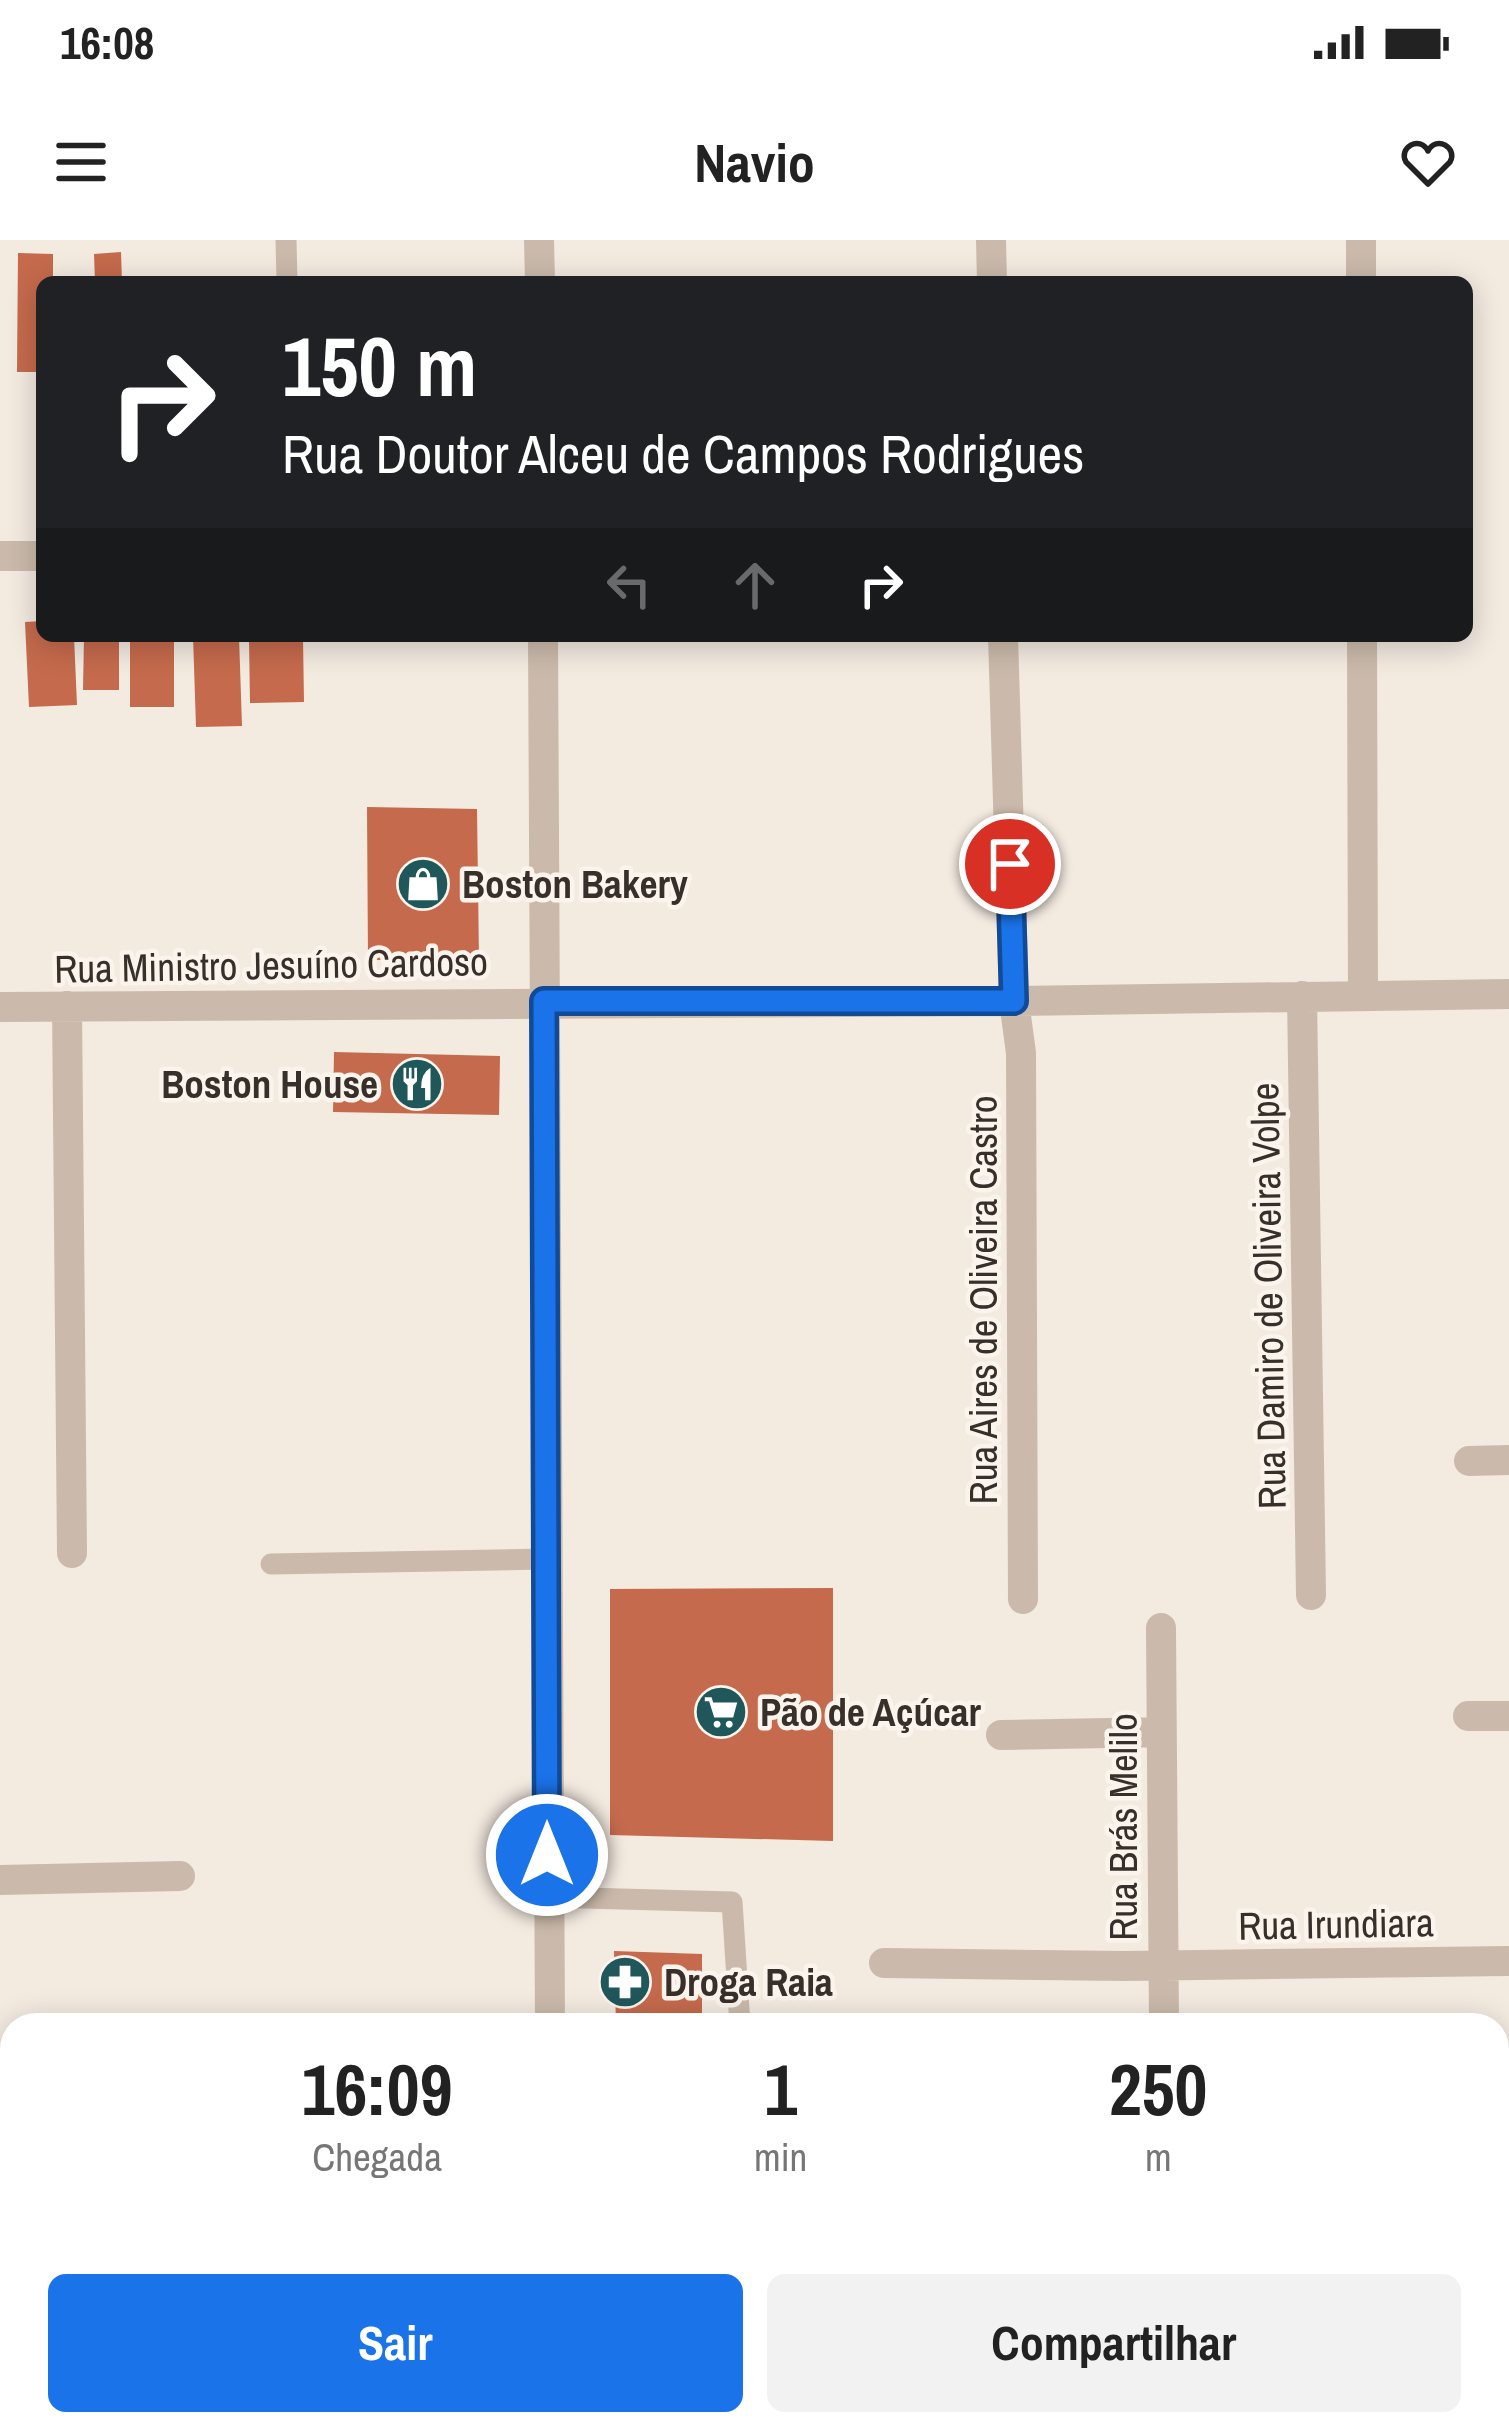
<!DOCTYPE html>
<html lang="pt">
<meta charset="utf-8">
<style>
:root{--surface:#fff;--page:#f2f2f2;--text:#222;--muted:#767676;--accent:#1a73e8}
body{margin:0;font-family:"Archivo Narrow",sans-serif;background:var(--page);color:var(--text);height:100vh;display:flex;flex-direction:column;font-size:45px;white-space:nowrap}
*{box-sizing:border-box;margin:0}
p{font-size:39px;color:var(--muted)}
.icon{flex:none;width:66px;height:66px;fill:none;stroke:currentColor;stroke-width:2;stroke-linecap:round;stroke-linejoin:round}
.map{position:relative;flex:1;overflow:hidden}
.side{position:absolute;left:0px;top:1773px;width:1509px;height:423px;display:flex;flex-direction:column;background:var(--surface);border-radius:36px 36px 0 0;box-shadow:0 6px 30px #0003}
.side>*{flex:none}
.top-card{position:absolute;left:36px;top:36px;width:1437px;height:366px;border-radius:18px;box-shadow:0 6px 30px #0003;background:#202124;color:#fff;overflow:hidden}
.pin{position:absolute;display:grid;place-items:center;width:102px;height:102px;color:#fff;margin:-51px;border:6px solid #fff;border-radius:50%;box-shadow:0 3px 12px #0007}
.me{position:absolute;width:132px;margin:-66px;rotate:0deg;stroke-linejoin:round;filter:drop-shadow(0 0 9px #0008)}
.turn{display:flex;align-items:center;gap:42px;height:252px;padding:0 48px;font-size:54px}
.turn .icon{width:156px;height:156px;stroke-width:2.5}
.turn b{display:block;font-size:84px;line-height:102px}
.lanes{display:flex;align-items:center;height:114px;padding:0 48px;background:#0003;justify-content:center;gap:60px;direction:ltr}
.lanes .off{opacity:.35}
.eta{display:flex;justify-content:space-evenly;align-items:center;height:204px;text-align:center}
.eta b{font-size:72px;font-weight:700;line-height:84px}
.button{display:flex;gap:24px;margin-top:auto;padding:24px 48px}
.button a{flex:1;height:138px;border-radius:18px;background:var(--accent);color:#fff;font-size:48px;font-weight:700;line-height:138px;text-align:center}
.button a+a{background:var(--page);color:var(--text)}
.status{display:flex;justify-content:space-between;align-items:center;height:84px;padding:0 60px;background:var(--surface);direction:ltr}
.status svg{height:33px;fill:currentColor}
header{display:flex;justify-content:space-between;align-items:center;height:156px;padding:0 48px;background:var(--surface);font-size:54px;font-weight:700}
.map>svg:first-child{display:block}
.building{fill:#c56a4c}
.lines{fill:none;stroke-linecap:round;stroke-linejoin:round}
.service{stroke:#cbbaab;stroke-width:21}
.minor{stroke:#cbbaab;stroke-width:30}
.tertiary{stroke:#cbbaab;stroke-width:30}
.route-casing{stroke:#114b97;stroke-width:30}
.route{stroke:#1a73e8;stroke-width:21}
.labels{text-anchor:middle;stroke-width:9;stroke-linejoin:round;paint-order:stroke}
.poi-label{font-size:39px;font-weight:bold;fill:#392f2a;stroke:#faf4ec;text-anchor:start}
.street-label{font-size:39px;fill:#392f2a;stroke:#faf4ec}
</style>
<div class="status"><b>16:08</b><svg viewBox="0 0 49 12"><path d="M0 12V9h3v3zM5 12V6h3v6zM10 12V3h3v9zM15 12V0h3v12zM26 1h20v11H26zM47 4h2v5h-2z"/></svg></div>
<header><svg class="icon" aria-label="menu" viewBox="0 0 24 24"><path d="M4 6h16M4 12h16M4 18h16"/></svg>Navio<svg class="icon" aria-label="heart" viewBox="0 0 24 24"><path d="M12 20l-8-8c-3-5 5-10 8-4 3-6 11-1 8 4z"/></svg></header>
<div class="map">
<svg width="1509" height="2194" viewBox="0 0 1509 2194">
<rect width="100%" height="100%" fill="#f3eae0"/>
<path class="building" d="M121,12L122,42H95L94,14Z
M18,13L53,14V42H42V132H17Z
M42,381V396H74L77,465L29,467L25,382Z
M84,396H119V450H83Z
M130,396H174V467H130Z
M193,396H239L242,486L196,487Z
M303,398L304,462L250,463L249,399Z
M367,567L477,569L479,720H368Z
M334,812L500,816L499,875L333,872Z
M833,1348V1601L610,1595V1349Z
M614,1711L702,1714V1785H616Z
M12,1859V1946H0V1860Z
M1362,2184H1428V2194H1362Z"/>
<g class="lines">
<path class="service" d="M286,0L287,42
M271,1324L546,1319
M547,1657L732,1662L740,1785"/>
<path class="minor" d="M991,0L992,42
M1361,0V42
M0,316H42
M1003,396L1014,761L1021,813L1023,1359
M1362,396L1363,756
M1302,756L1311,1355
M67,766L72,1313
M0,767L1014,761L1509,754
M1469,1221L1509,1220
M1161,1388L1164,1785
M1468,1476H1509
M1001,1495L1161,1492
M0,1640L180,1636
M884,1723L1125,1726L1509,1721
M1497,1988H1509
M0,2002H12"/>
<path class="tertiary" d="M539,0L540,42
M543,396L550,1785
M554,2194V2184"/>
</g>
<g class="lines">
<g class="route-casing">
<path id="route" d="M547,1615L544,761H1014L1010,624"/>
</g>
<use href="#route" class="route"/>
</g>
<defs>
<g id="shop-disc" transform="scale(2.7)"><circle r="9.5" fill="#20575b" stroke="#faf4ec"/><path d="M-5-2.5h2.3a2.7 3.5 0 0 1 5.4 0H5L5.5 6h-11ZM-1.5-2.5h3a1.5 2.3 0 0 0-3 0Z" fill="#fff"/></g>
<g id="restaurant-disc" transform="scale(2.7)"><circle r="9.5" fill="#20575b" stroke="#faf4ec"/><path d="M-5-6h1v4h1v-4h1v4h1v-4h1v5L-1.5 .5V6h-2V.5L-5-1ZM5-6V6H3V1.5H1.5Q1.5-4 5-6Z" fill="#fff"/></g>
<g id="supermarket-disc" transform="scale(2.7)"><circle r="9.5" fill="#20575b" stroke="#faf4ec"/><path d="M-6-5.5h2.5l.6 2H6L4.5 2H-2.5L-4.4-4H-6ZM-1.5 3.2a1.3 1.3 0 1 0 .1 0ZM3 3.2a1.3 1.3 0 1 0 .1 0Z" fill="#fff"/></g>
<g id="pharmacy-disc" transform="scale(2.7)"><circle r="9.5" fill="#20575b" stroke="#faf4ec"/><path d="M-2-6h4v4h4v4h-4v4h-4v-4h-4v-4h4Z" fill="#fff"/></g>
</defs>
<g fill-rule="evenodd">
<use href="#shop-disc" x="423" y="644"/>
<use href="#restaurant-disc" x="417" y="844"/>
<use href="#supermarket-disc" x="721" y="1472"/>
<use href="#pharmacy-disc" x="625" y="1742"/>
</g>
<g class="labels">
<g class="poi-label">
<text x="462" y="658">Boston Bakery</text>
<text x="378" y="858" text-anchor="end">Boston House</text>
<text x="760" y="1486">Pão de Açúcar</text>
<text x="664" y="1756">Droga Raia</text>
</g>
<g class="street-label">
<text transform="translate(271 725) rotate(-1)" y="14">Rua Ministro Jesuíno Cardoso</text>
<text transform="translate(1268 1056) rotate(-91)" y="14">Rua Damiro de Oliveira Volpe</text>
<text transform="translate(983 1060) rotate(-90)" y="14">Rua Aires de Oliveira Castro</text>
<text transform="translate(1123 1587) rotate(-90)" y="14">Rua Brás Melilo</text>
<text transform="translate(1336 1684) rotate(-1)" y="14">Rua Irundiara</text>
</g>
</g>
</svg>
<div class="pin" style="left:1010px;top:624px;background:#d93025"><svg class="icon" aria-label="arrive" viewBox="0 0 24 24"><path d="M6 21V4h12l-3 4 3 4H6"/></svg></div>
<svg class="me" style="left:547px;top:1615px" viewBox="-20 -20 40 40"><circle r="17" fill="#1a73e8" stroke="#fff" stroke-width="3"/><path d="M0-11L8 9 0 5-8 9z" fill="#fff"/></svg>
<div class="top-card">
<div class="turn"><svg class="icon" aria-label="right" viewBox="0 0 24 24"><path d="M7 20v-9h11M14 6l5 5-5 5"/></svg><div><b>150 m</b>Rua Doutor Alceu de Campos Rodrigues</div></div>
<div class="lanes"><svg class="icon off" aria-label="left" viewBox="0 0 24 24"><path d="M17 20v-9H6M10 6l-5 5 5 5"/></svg><svg class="icon off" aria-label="ahead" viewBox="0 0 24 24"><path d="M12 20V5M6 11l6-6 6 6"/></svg><svg class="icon" aria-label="right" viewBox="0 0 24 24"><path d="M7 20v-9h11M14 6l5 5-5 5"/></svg></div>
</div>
<section class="side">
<div class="eta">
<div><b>16:09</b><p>Chegada</p></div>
<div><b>1</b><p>min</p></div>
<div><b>250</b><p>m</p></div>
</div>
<div class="button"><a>Sair</a><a>Compartilhar</a></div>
</section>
</div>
